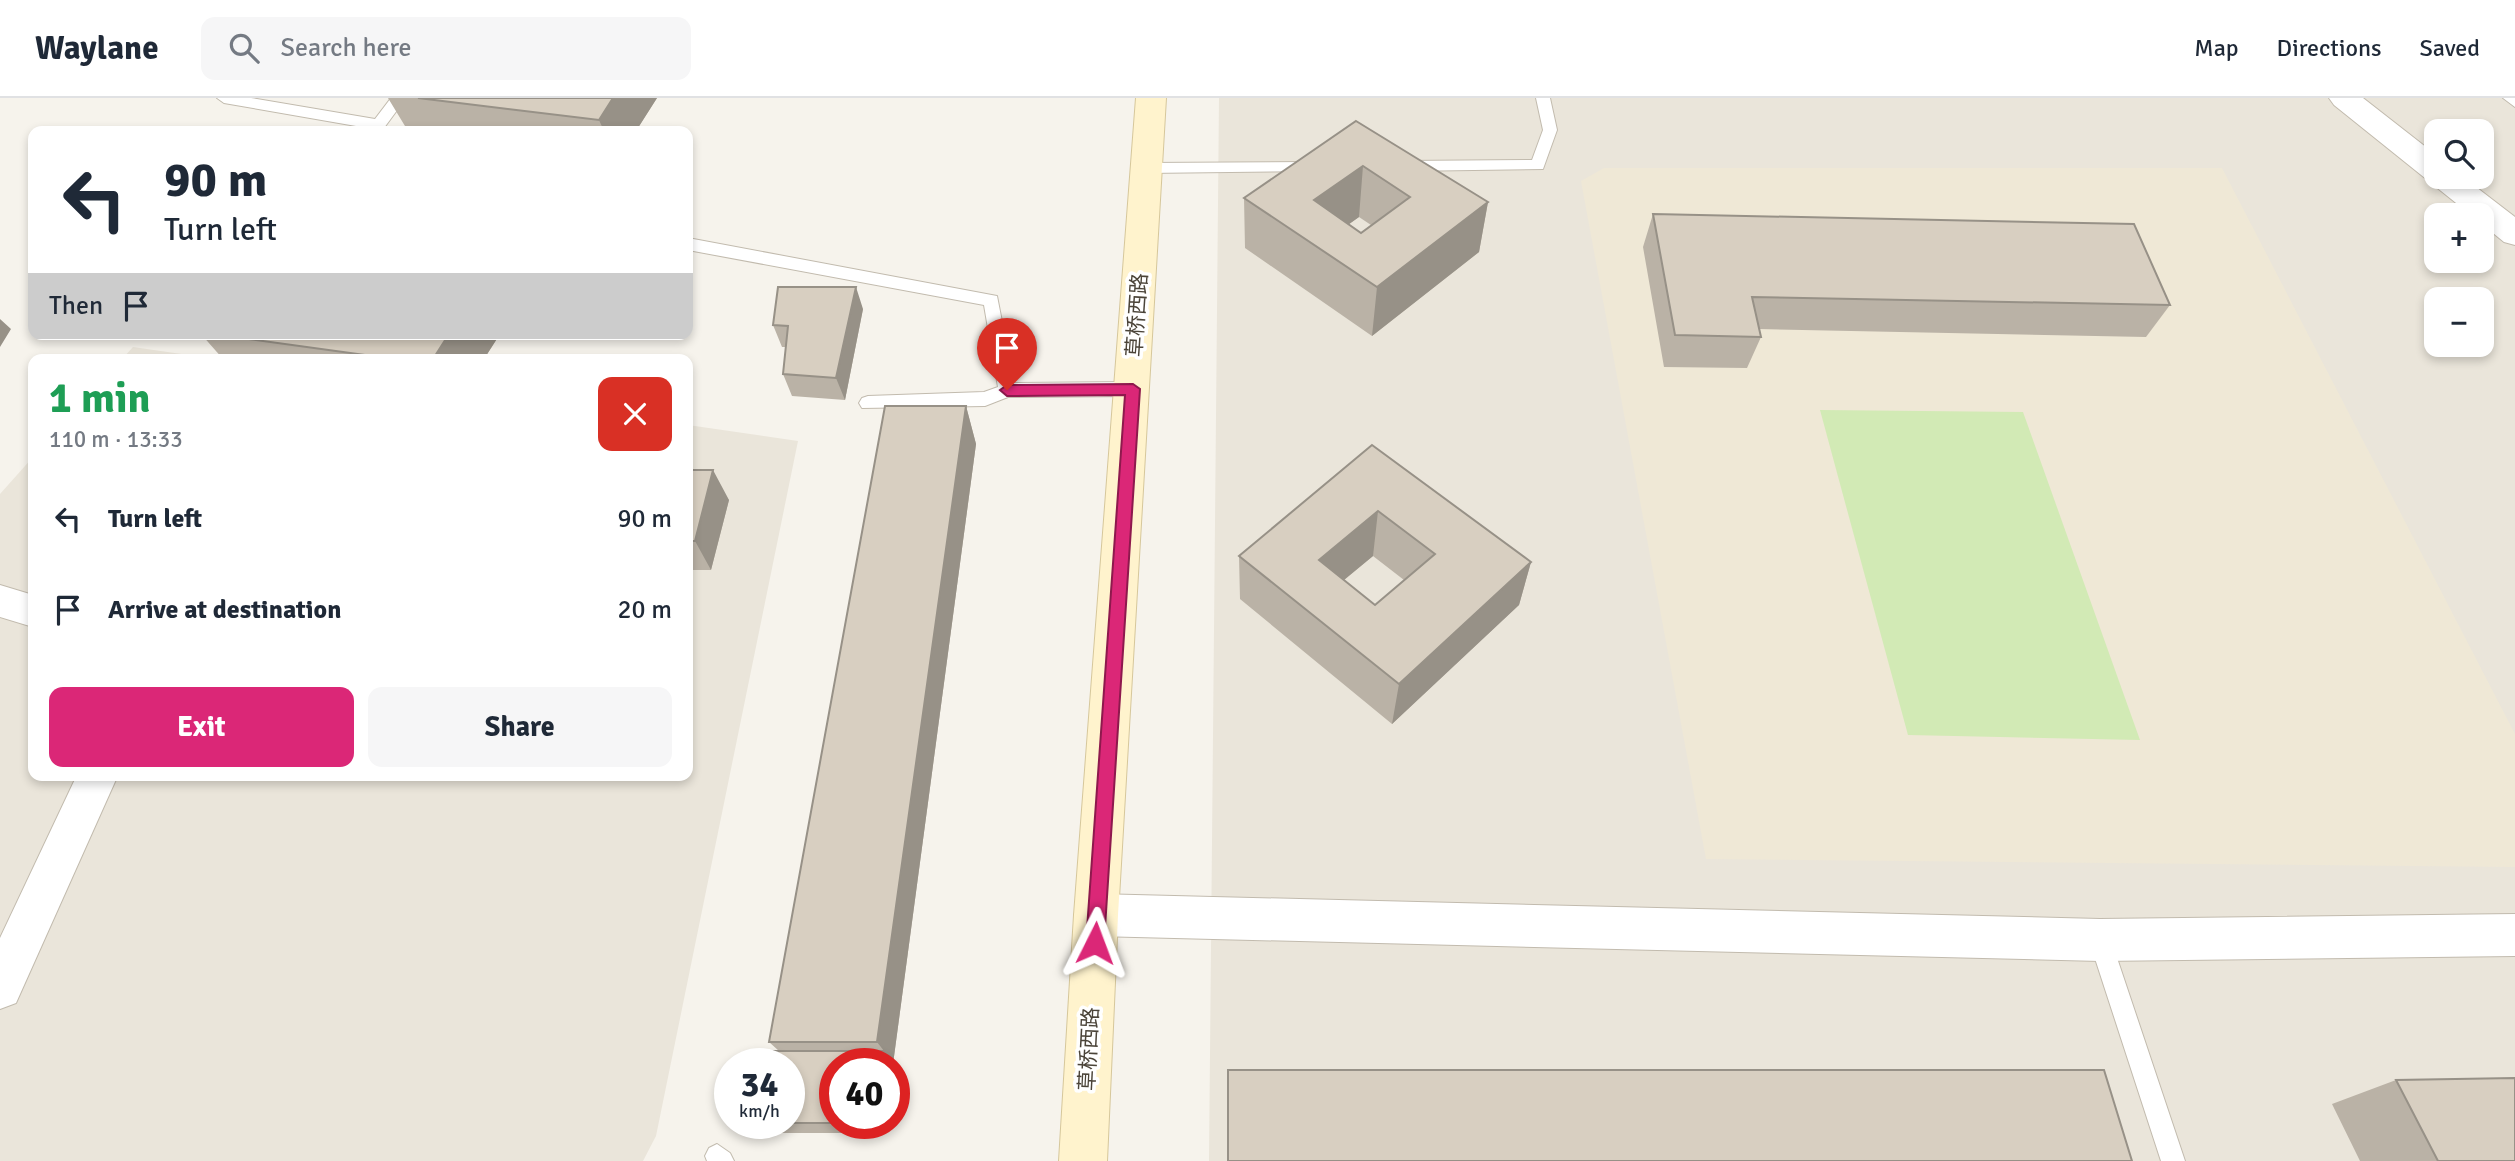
<!DOCTYPE html>
<meta charset="utf-8">
<style>
:root{--surface:#fff;--page:#f6f6f7;--text:#1f2937;--muted:#747a83;--line:#e0e1e3;--accent:#db2777}
body{margin:0;font-family:Signika,"Noto Sans SC",sans-serif;background:var(--page);color:var(--text);height:100vh;display:flex;flex-direction:column;font-size:26px;white-space:nowrap}
*{box-sizing:border-box;margin:0}
p{font-size:23px;color:var(--muted)}
.icon{flex:none;width:38px;height:38px;fill:none;stroke:currentColor;stroke-width:2;stroke-linecap:round;stroke-linejoin:round}
.map{position:relative;flex:1;overflow:hidden}
.sheet{position:absolute;left:28px;top:256px;width:665px;height:427px;display:flex;flex-direction:column;background:var(--surface);border-radius:14px;box-shadow:0 4px 10px #0003}
.sheet>*{flex:none}
.banner{position:absolute;left:28px;top:28px;width:665px;height:214px;border-radius:14px;box-shadow:0 4px 10px #0003;background:#fff;color:var(--text);overflow:hidden}
.tools{position:absolute;left:2424px;top:21px;display:grid;gap:14px}
.tools a{display:grid;place-items:center;width:70px;height:70px;border-radius:14px;background:var(--surface);box-shadow:0 4px 10px #0003;font-size:35px}
.speed{position:absolute;left:714px;top:950px;display:flex;gap:14px;font-size:35px;font-weight:700;text-align:center}
.speed>*{display:grid;place-content:center;width:91px;height:91px;border-radius:50%;background:var(--surface);box-shadow:0 4px 10px #0003;line-height:1}
.speed small{font-size:18px;font-weight:400}
.speed .limit{border:10px solid #d22;background:#fff;color:#111}
.pin{position:absolute;display:grid;place-items:center;width:60px;height:60px;color:#fff;margin:-72px -30px;border-radius:50% 50% 50% 0;rotate:-45deg;box-shadow:0 0 7px #0007}
.pin .icon{rotate:45deg}
.me{position:absolute;width:77px;margin:-38px;rotate:3deg;stroke-linejoin:round;filter:drop-shadow(0 0 5px #0008)}
.turn{display:flex;align-items:center;gap:24px;height:147px;padding:0 21px;font-size:32px}
.turn .icon{width:91px;height:91px;stroke-width:2.5}
.turn b{display:block;font-size:49px;line-height:60px}
.then{display:flex;align-items:center;height:66px;padding:0 21px;background:#0003;gap:14px;font-size:26px}
.round{display:grid;place-items:center;flex:none;width:74px;height:74px;border-radius:14px;background:var(--page)}
.overview{display:flex;align-items:center;justify-content:space-between;height:119px;padding:0 21px}
h1{font-size:42px;font-weight:700;line-height:52px;color:#1e9e55}
.action{display:flex;gap:14px;margin-top:auto;padding:14px 21px}
.action a{flex:1;height:80px;border-radius:14px;background:var(--accent);color:#fff;font-size:28px;font-weight:700;line-height:80px;text-align:center}
.action a+a{background:var(--page);color:var(--text)}
ul{padding:0;list-style:none}
li{display:flex;align-items:center;gap:21px;height:91px;padding:0 21px}
li div{flex:1}
li b{display:block;font-size:26px}
li em{font-style:normal}
header{display:flex;align-items:center;gap:42px;box-sizing:border-box;height:98px;padding:0 35px;background:var(--surface);border-bottom:2px solid var(--line)}
header strong{font-size:33px}
nav{display:flex;gap:38px;margin-inline-start:auto;font-size:24px}
.search{width:490px;height:63px;background:var(--page);display:flex;align-items:center;gap:18px;box-sizing:border-box;padding:0 24px;border-radius:14px;color:var(--muted);font-size:26px}
.map>svg:first-child{display:block}
.residential{fill:#eae5da;fill-rule:evenodd}
.education{fill:#efe8d6}
.green{fill:#d2eab5}
.lines{fill:none;stroke-linecap:round;stroke-linejoin:round}
.lane-casing{stroke:#c2bbae;stroke-width:2}
.street-casing{stroke:#c2bbae;stroke-width:2}
.secondary-casing{stroke:#d6c79b;stroke-width:2}
.lane{fill:#fff;fill-rule:evenodd}
.street{fill:#fff;fill-rule:evenodd}
.secondary{fill:#fff3cd;fill-rule:evenodd}
.wall{fill:#bab2a6;fill-rule:evenodd}
.shaded-wall{fill:#979187}
.building{fill:#d8cfc1;stroke:#979187;stroke-width:2;fill-rule:evenodd}
.route{fill:#db2777;stroke:#8e194d;stroke-width:2}
.labels{text-anchor:middle;stroke-width:7;stroke-linejoin:round;paint-order:stroke}
.street-label{font-size:21px;fill:#4b4439;stroke:#fff}
</style>
<header>
<strong>Waylane</strong>
<div class="search"><svg class="icon" aria-label="search" viewBox="0 0 24 24"><circle cx="10" cy="10" r="6"/><path d="M15 15l6 6"/></svg>Search here</div>
<nav><a>Map</a><a>Directions</a><a>Saved</a></nav>
</header>
<div class="map">
<svg width="2515" height="1063" viewBox="0 0 2515 1063">
<rect width="100%" height="100%" fill="#f6f3ec"/>
<path class="residential" d="M1219,0H2515V1063H1209ZM2436,33H2482V79H2436ZM2436,117H2482V163H2436ZM2436,201H2482V247H2436Z
M133,249L216,261H122Z
M688,327L798,343L656,1038L643,1063H0V396L33,359V677H688Z"/>
<path class="education" d="M1604,70H2222L2515,636V769L1706,761L1581,83Z"/>
<path class="green" d="M1820,312L2023,314L2140,642L1908,637Z"/>
<g class="lines">
<g class="lane-casing">
<path id="lane" d="M217,0H251L375,21L391,0H406L384,30L379,32L224,5Z
M1536,0H1550L1557,32L1543,71L1403,73L1395,68L1403,63L1532,62L1543,32Z
M2503,0H2515V9Z
M1313,64L1321,69L1318,73L1146,75L1138,70L1146,65Z
M688,140L997,198L1014,285L1133,284L1139,286L1142,291L1139,296L1133,298L1008,299L985,308L862,310L859,305L862,300L868,298L984,294L998,289L984,207L688,152Z
M2100,831L2108,835L2111,842L2185,1063H2161L2089,842L2092,835Z
M717,1046L730,1055L734,1063H707L705,1058L709,1050Z"/>
</g>
<g class="street-casing">
<path id="street" d="M2329,0H2363L2436,57V79H2463L2515,119V147L2504,144L2482,126V117H2471L2334,7Z
M0,487L33,497V529L0,519Z
M77,677H118L16,905L0,911V840Z
M1096,796L2100,821L2515,816V858L2100,863L1096,838L1081,832L1074,817L1081,802Z"/>
</g>
<g class="secondary-casing">
<path id="secondary" d="M1136,0H1166L1118,817L1107,1063H1059L1074,817Z"/>
</g>
<use href="#lane" class="lane"/>
<use href="#street" class="street"/>
<use href="#secondary" class="secondary"/>
</g>
<path class="wall" d="M388,0H657L636,33H408Z
M1356,23L1488,104L1479,154L1372,238L1245,150L1244,100ZM1359,119L1371,127L1361,135L1349,126Z
M1653,116L2170,207L2146,239L1759,231L1761,239L1747,270L1664,269L1643,149Z
M863,211L845,302L792,298L783,276L786,249H782L773,227Z
M201,236H500L484,261H223Z
M966,308L976,346L893,966H835V1026H885L884,1035H751L737,1026L779,953L769,944Z
M1372,347L1531,464L1519,507L1392,626L1240,501L1239,458ZM1373,458L1404,482L1375,507L1344,482Z
M688,372L729,402L711,472H688Z
M2396,982L2515,1063H2360L2332,1006Z"/>
<path class="shaded-wall" d="M613,0H657L636,33H604L599,22Z
M1363,68L1359,119L1317,149L1314,102Z
M1488,104L1479,154L1372,238L1377,189Z
M856,189L863,211L845,302L836,280Z
M0,221L11,231L0,249Z
M449,236H500L484,261H433Z
M966,308L976,346L893,966H882L884,953L877,944Z
M713,372L729,402L711,472L695,443Z
M1378,413L1373,458L1316,505L1319,462Z
M1531,464L1519,507L1392,626L1399,586Z
M874,1026H885L884,1035Z"/>
<path class="building" d="M418,0H613L599,22Z
M1356,23L1488,104L1377,189L1244,100ZM1363,68L1410,99L1361,135L1314,102Z
M1653,116L2134,126L2170,207L1752,199L1761,239L1675,237Z
M778,189H856L836,280L783,276L788,228L773,227Z
M212,236H449L433,261H394Z
M885,308H966L877,944H769Z
M1372,347L1531,464L1399,586L1239,458ZM1378,413L1435,456L1375,507L1319,462Z
M688,372H713L695,443H688Z
M750,953H884L882,966H835V1025H789V966H748Z
M1228,972H2104L2132,1063H1228Z
M2515,980V1063H2438L2396,982Z"/>
<path class="route" d="M1133,286L1140,291L1104,845L1101,851L1095,853L1088,851L1086,845L1125,297L1007,298L1000,292L1007,287Z"/>
<g class="labels">
<g class="street-label">
<text transform="translate(1137 217) rotate(-86)" y="7">草桥西路</text>
<text transform="translate(1089 951) rotate(-87)" y="7">草桥西路</text>
</g>
</g>
</svg>
<div class="tools">
<a><svg class="icon" aria-label="search" viewBox="0 0 24 24"><circle cx="10" cy="10" r="6"/><path d="M15 15l6 6"/></svg></a>
<a>+</a>
<a>−</a>
</div>
<div class="speed"><div>34<small>km/h</small></div><div class="limit">40</div></div>
<div class="pin" style="left:1007px;top:292px;background:#d93025"><svg class="icon" aria-label="arrive" viewBox="0 0 24 24"><path d="M6 21V4h12l-3 4 3 4H6"/></svg></div>
<svg class="me" style="left:1095px;top:845px" viewBox="-20 -20 40 40"><path d="M0-17L14 15 0 8-14 15z" fill="#db2777" stroke="#fff" stroke-width="4"/></svg>
<div class="banner">
<div class="turn"><svg class="icon" aria-label="left" viewBox="0 0 24 24"><path d="M17 20v-9H6M10 6l-5 5 5 5"/></svg><div><b>90 m</b>Turn left</div></div>
<div class="then">Then<svg class="icon" aria-label="arrive" viewBox="0 0 24 24"><path d="M6 21V4h12l-3 4 3 4H6"/></svg></div>
</div>
<section class="sheet">
<div class="overview"><div><h1>1 min</h1><p>110 m · 13:33</p></div><a class="round" style="background:#d93025;color:#fff"><svg class="icon" aria-label="close" viewBox="0 0 24 24"><path d="M6 6l12 12M18 6L6 18"/></svg></a></div>
<ul>
<li><svg class="icon" aria-label="left" viewBox="0 0 24 24"><path d="M17 20v-9H6M10 6l-5 5 5 5"/></svg><div><b>Turn left</b></div><em>90 m</em></li>
<li><svg class="icon" aria-label="arrive" viewBox="0 0 24 24"><path d="M6 21V4h12l-3 4 3 4H6"/></svg><div><b>Arrive at destination</b></div><em>20 m</em></li>
</ul>
<div class="action"><a>Exit</a><a>Share</a></div>
</section>
</div>
